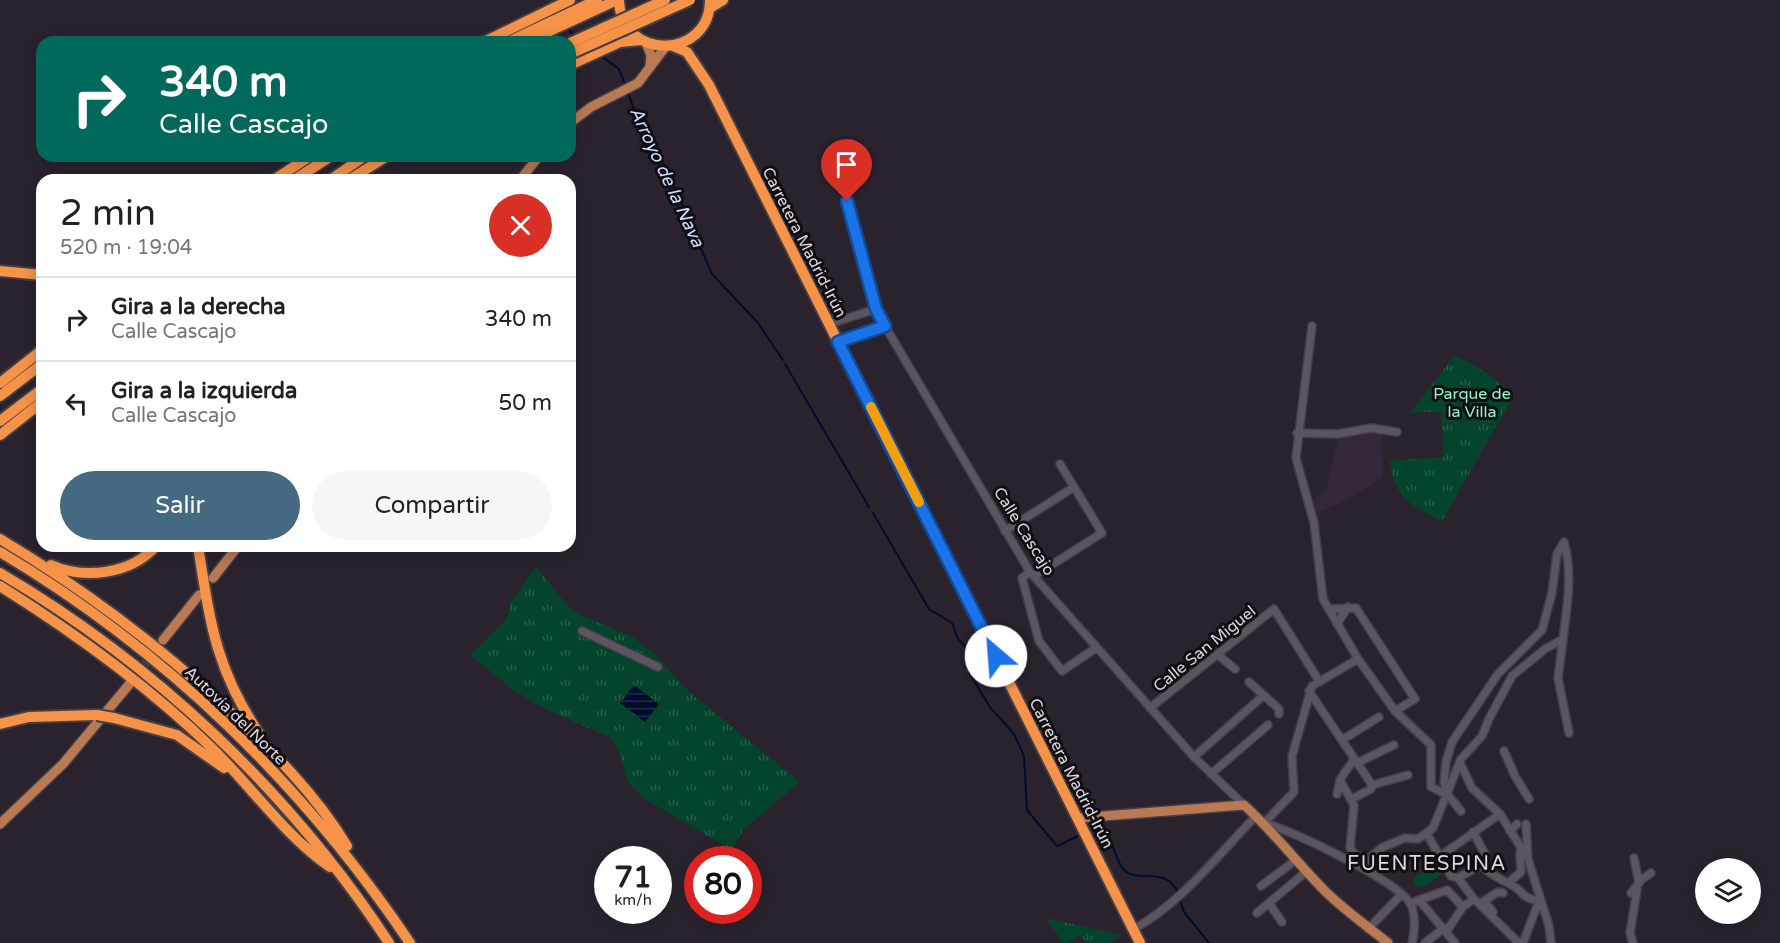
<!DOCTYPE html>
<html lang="es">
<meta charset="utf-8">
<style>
:root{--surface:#fff;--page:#f6f6f6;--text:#202124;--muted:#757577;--line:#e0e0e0;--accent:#466982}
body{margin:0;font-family:"Varela Round",sans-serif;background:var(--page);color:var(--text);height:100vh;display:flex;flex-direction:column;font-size:22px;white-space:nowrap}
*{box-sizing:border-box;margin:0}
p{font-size:20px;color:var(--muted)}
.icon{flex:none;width:33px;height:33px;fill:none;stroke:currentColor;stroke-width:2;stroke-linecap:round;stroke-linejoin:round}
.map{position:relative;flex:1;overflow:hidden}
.panel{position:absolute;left:36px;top:174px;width:540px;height:378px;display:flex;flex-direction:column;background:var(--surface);border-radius:18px;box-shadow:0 3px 15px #0003}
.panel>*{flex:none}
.hud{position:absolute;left:36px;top:36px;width:540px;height:126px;border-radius:18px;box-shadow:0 3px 15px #0003;background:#00695c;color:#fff;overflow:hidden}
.controls{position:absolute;left:1695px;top:858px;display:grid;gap:12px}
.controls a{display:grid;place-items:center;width:66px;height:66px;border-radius:50%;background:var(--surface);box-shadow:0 3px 15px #0003;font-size:30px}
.speed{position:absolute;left:594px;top:846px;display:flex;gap:12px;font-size:30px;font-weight:700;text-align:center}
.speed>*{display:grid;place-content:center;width:78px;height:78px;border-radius:50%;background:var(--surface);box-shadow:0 3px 15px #0003;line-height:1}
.speed small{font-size:15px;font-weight:400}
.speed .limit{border:9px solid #d22;background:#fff;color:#111}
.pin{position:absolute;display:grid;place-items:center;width:51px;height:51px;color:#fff;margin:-62px -26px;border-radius:50% 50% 50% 0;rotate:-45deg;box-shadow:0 0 6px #0007}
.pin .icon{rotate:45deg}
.me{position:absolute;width:66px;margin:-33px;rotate:333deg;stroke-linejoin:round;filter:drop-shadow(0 0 4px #0008)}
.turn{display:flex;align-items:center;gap:21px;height:126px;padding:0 24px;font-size:27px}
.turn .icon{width:78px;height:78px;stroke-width:2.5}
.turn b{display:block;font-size:42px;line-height:51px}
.round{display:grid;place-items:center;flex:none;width:63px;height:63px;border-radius:32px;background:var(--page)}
.summary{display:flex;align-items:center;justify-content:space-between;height:102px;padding:0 24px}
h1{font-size:36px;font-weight:600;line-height:45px}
.cta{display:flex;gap:12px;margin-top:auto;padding:12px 24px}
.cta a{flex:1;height:69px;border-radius:36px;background:var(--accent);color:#fff;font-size:24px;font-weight:600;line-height:69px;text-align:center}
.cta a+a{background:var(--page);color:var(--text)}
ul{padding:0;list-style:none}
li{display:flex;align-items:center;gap:18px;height:84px;padding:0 24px;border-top:2px solid var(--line)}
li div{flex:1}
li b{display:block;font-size:22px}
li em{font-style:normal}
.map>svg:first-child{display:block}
.built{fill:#332839}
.green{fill:#04432c}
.park{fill:url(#park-tufts)}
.water{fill:url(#water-rules)}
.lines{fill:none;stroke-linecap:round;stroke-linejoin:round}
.stream{stroke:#000c2c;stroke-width:2}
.major-tunnel{stroke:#453e49;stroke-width:9;stroke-dasharray:9 4.5;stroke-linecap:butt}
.minor-casing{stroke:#443e47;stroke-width:10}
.major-casing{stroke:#443e47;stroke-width:12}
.highway-casing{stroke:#443e47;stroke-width:14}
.minor{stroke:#5c5561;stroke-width:7}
.major{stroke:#b97a53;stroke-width:9}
.highway{stroke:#f79349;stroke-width:10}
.highway-bridge-casing{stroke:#443e47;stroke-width:14;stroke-linecap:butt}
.highway-bridge{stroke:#f79349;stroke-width:10}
.route-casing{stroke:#114b97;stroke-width:15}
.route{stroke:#1a73e8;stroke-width:10}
.slow{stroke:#f59e0b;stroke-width:10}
.labels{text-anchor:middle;stroke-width:6;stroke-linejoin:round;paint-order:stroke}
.street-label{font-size:16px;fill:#dedae1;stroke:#110e13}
.park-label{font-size:16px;fill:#8df4c3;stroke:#110e13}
.water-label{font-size:18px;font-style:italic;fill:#cbe0ff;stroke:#110e13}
.quarter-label{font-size:20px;letter-spacing:1.5px;fill:#dedae1;stroke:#110e13}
</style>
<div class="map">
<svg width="1780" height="943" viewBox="0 0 1780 943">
<defs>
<pattern id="park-tufts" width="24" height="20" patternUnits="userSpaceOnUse" patternTransform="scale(1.5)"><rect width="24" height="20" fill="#04432c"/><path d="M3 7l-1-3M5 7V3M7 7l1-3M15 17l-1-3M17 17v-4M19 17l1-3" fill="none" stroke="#285e4a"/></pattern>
<pattern id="water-rules" width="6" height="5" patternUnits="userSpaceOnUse" patternTransform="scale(1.5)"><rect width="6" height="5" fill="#000c2c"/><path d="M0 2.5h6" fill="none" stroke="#252f4a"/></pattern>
</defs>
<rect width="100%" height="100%" fill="#2a232e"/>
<path class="built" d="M1356,432L1382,433L1383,477L1347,500L1317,513L1311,501L1326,490L1338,438Z"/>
<path class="green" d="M1438,861L1445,872L1423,887L1412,885L1415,877Z"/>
<path class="park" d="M1455,355L1487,373L1514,396L1442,521C1413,507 1393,497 1390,461L1444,457L1441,411L1410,413Z
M536,567L568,606L582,616L633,637L657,656L688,691L800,782L745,828L731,850L645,799L628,782L619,752L611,738L541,707L513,690L470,655L507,619L510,603Z
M1046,918L1121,935L1110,943H1086L1081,935L1068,943H1063Z"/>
<path class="water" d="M634,685L659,704L645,722L620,703Z"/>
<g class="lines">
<path class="stream" d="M568,28L575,38
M601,56L619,69L626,87
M628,93L639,123L667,170L712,274L758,323L783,360
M785,364L869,507
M873,513L929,609L952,623L958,639L970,651V674L990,707L1014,734L1024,756L1027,810L1057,846L1078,836
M1094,830C1115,831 1113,859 1124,870C1138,884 1167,865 1178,893
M1180,901L1184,912L1209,943"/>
<path class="major-tunnel" d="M137,675L161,643"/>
<g class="minor-casing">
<path id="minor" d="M847,201L876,309
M829,324L876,309L885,326
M1312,326L1296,458L1314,523L1323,599L1358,659L1395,711L1431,745V787L1448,795
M838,342L885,326L1030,572L1194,757L1244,805
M1297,433L1338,434L1371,428L1397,432
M1005,531L1074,487
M1030,572L1022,578L1039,641L1062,671L1096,648
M1034,576L1102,533L1060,464
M1329,609L1356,608L1415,699L1395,711
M1337,624L1348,607
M582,631L658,667
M1563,639L1558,678L1569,733
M1217,654L1235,669
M1249,682L1279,709V714
M1309,691L1372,785L1408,775
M1150,708L1274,609L1319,681
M1342,740L1379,717
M1504,751L1515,776L1529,799
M1194,757L1264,695
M1357,763L1394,745
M1460,763L1472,788L1500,814L1528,859L1549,926L1551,943
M1211,774L1268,725
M1340,780L1354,805L1350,848L1355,855L1369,859
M1337,794L1340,780L1354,759
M1352,799L1371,789L1372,785
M1461,811L1448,795L1444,783L1446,762L1452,742L1498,674L1542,630L1552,593L1557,554L1564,542
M1264,823C1290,829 1397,881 1410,903C1416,913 1415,932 1412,943
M1264,823L1294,792L1292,756L1312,686L1358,659
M1526,824L1528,859
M1510,831L1517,824
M1427,834L1451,876L1458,878
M1439,857L1500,814
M1634,858L1639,883
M1481,866C1491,874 1499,879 1510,884C1524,890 1518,897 1539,901
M1365,868L1373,855L1383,847L1405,838L1418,839L1433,828L1461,759L1482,736L1489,719L1512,676L1545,649L1563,639C1567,608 1573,572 1564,542
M1458,878L1474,899L1519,943
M1458,878L1484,863L1485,854L1473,832
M1508,883L1521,872L1520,853
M1261,886L1296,860
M1631,893L1642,879L1651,873
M1419,900L1455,943
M1269,903L1282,922
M1411,903L1447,890L1463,907
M1493,912L1484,901L1498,892L1503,893
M1257,913L1307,871
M1134,929C1182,902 1218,855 1256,816
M1368,929L1401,895
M1446,932L1463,907L1474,899
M1425,943L1444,928
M1523,943L1539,901
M1633,943L1630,933L1637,890"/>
</g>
<g class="major-casing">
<path id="major" d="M646,43L651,55L650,67
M570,123L591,107L638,83L666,46
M520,180L539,156
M213,578L238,546
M163,640L199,595
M1078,818L1244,805C1274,832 1298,864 1327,893C1347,912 1367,926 1388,943
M0,824L63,764L132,681"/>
</g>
<g class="highway-casing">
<path id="highway" d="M619,0C621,62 710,60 710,0
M710,8L723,0
M484,42L570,0
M508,42L597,0
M526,42L617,0
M673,46L687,52L709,85L1140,943
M570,65L620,42L641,40
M274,180L310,156
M294,180L331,156
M330,180L365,156
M349,180L387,156
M0,271L42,275
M0,383L42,350
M0,396L42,364
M0,421L42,389
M0,435L42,402
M0,539C82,588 157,644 227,709C272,751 315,793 347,846
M198,546C210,621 215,667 258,732
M0,552C165,650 303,784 410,943
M51,565C85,580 131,574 156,546
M0,573C155,664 291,793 389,943
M0,586C75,633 147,685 211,747C251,786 284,835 330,867
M114,718L177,735L224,768
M0,724L29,717L97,715"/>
</g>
<use href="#minor" class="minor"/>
<use href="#major" class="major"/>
<use href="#highway" class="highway"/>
<g class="highway-bridge-casing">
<path id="highway-bridge" d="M570,43L665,0
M570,54L690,0
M97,715L114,718"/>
</g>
<use href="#highway-bridge" class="highway-bridge"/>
</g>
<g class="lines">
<g class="route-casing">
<path id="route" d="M847,201L876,309L885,326L838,342L996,656"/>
</g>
<use href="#route" class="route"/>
<path class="slow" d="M871,407L919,502"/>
</g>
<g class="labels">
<g class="street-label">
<text transform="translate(805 242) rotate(63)" y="6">Carretera Madrid-Irún</text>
<text transform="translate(1025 531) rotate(58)" y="6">Calle Cascajo</text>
<text transform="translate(1204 648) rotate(-39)" y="6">Calle San Miguel</text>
<text transform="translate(236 715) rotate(44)" y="6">Autovía del Norte</text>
<text transform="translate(1072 773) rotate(63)" y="6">Carretera Madrid-Irún</text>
</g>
<g class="park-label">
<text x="1472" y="399">Parque de<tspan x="1472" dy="18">la Villa</tspan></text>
</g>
<g class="water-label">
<text transform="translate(667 177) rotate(65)" y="6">Arroyo de la Nava</text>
</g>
<g class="quarter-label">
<text x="1427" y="870">FUENTESPINA</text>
</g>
</g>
</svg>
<div class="controls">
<a><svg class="icon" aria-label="layers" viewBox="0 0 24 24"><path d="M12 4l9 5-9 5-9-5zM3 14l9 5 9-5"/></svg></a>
</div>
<div class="speed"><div>71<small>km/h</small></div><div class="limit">80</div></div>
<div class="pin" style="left:847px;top:201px;background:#d93025"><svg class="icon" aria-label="arrive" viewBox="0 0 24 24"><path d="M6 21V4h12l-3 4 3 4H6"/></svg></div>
<svg class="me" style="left:996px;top:656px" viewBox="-20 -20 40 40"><circle r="19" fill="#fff"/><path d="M0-13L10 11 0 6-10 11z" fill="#1a73e8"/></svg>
<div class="hud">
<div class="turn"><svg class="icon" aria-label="right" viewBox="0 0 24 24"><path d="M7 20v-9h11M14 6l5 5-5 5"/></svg><div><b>340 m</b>Calle Cascajo</div></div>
</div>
<section class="panel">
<div class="summary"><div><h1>2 min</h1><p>520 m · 19:04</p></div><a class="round" style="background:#d93025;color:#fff"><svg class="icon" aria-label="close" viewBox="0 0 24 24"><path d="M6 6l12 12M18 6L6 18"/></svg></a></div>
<ul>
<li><svg class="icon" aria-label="right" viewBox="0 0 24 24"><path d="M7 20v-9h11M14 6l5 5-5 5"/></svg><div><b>Gira a la derecha</b><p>Calle Cascajo</p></div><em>340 m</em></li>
<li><svg class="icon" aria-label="left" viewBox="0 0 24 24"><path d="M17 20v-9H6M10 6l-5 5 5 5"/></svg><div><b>Gira a la izquierda</b><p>Calle Cascajo</p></div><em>50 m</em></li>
</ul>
<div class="cta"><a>Salir</a><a>Compartir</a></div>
</section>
</div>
